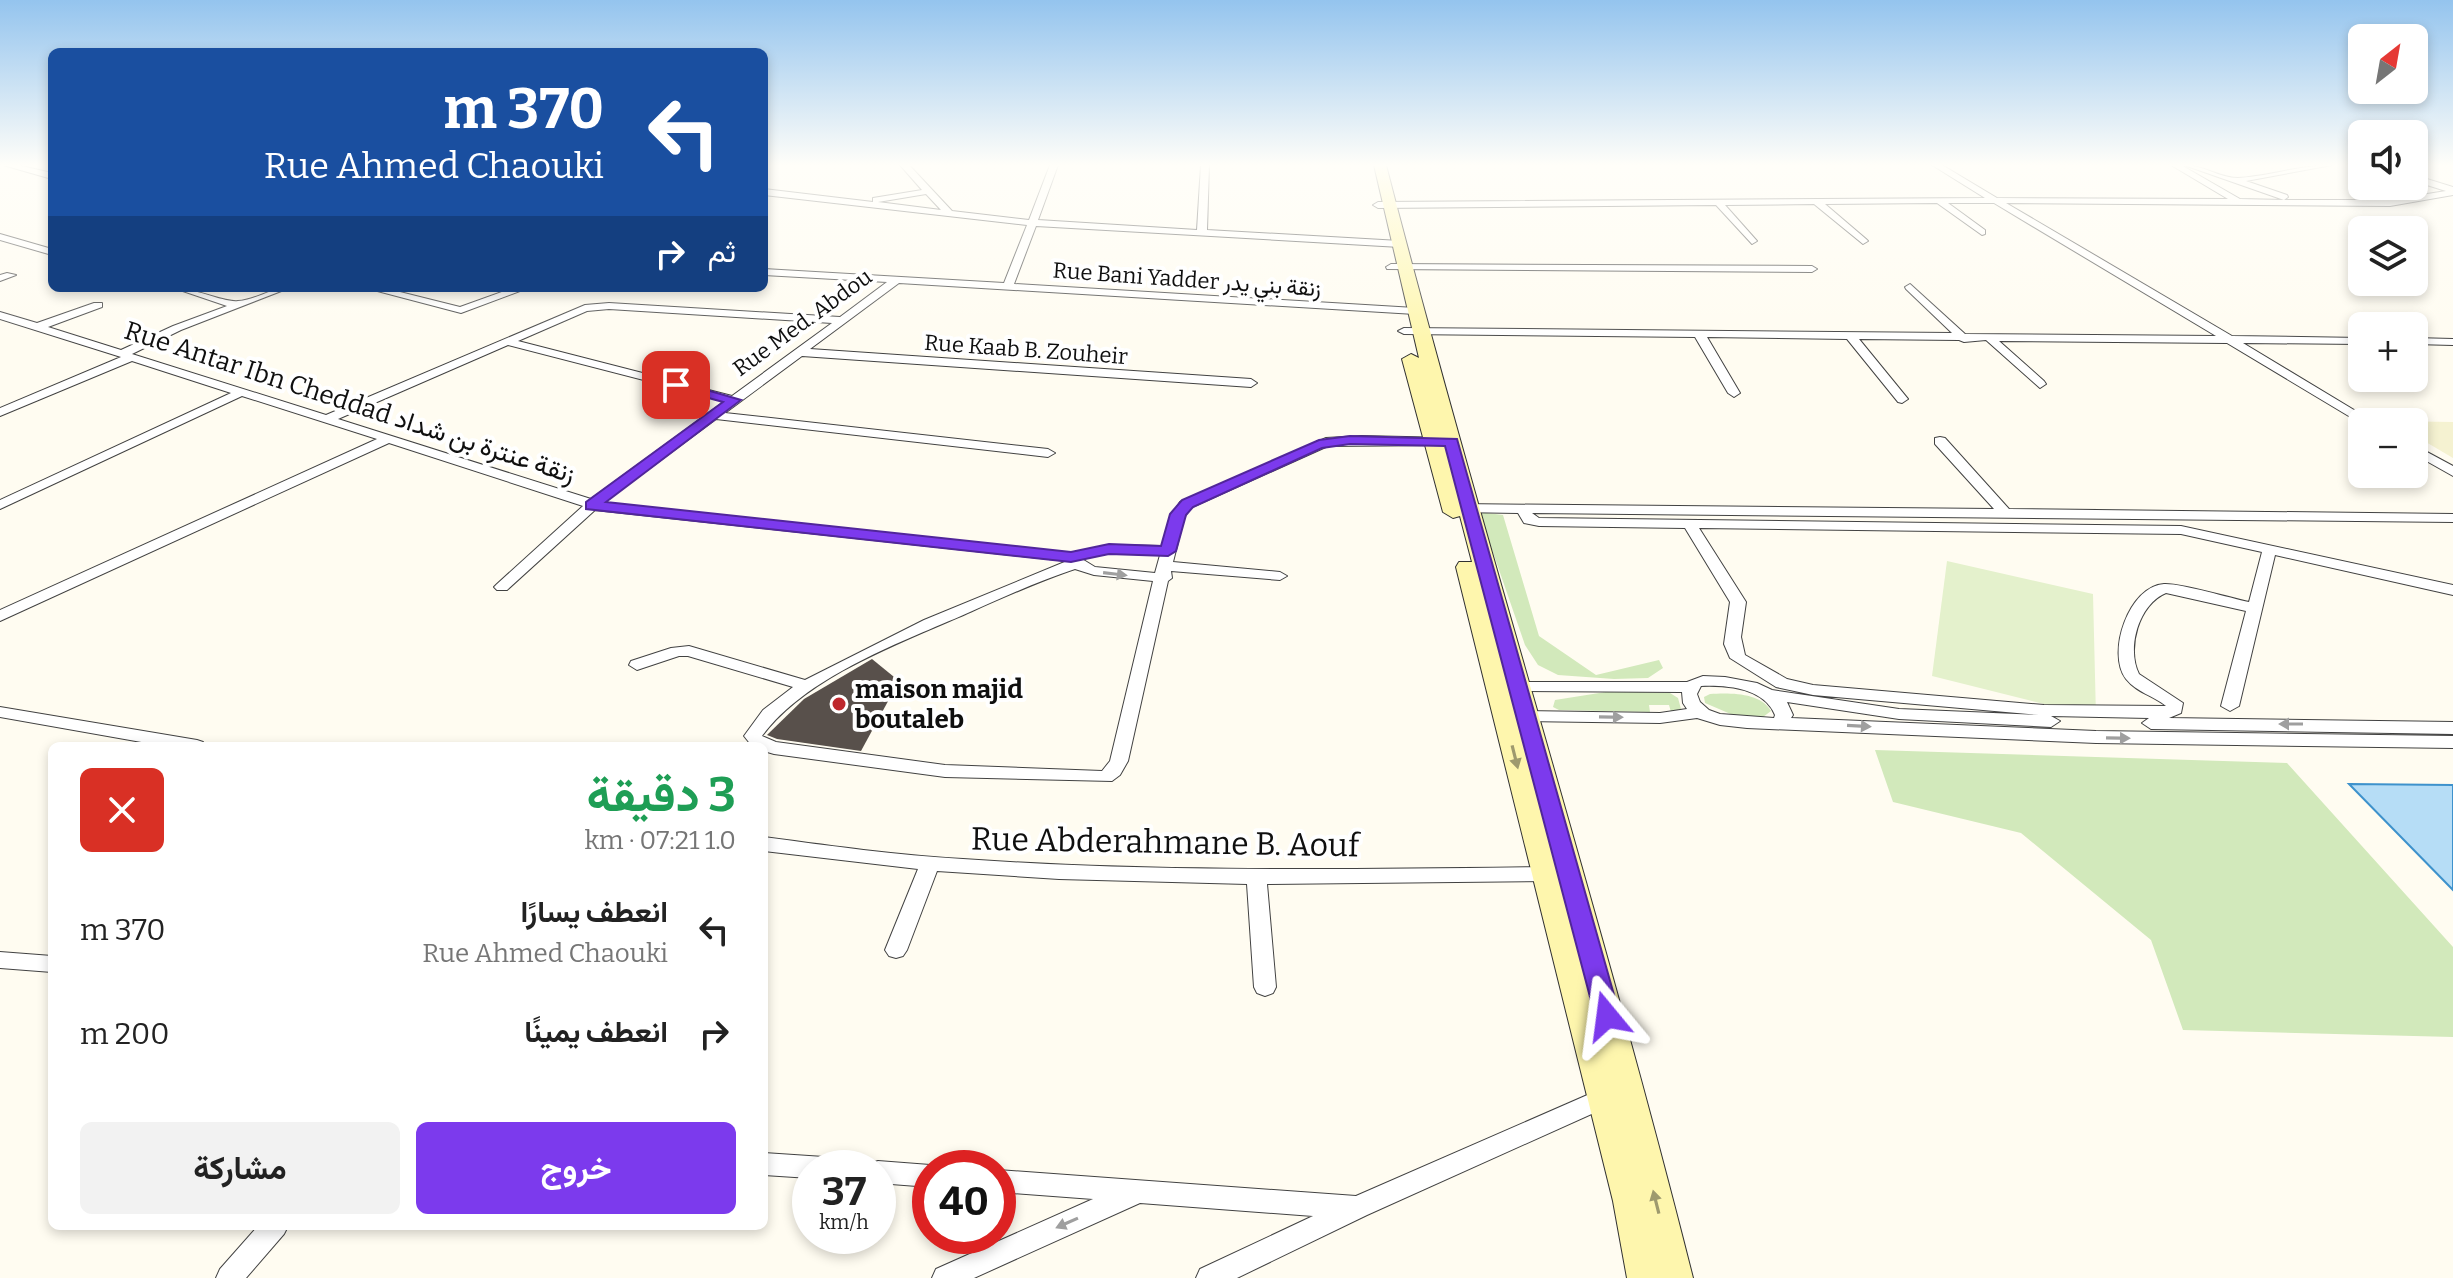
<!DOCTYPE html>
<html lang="ar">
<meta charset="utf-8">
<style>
:root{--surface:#fff;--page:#f2f2f2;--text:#222;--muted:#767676;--accent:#7c3aed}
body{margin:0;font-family:Bitter,Vazirmatn,serif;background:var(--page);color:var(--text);direction:rtl;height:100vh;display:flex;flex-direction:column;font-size:30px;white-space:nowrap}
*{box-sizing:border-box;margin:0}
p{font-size:26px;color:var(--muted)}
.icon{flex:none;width:44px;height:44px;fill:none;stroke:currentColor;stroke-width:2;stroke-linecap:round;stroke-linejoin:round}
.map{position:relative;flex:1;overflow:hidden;direction:ltr}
.details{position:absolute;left:48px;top:742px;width:720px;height:488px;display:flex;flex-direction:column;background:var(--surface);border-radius:12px;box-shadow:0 4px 12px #0003;direction:rtl}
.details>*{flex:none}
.banner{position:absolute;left:48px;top:48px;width:720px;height:244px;border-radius:12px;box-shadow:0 4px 12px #0003;direction:rtl;background:#1a4fa0;color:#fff;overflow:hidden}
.needle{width:52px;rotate:31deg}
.tools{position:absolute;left:2348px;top:24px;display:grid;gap:16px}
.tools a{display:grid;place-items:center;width:80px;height:80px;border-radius:12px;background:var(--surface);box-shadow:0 4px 12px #0003;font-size:40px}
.speed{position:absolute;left:792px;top:1150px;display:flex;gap:16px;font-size:40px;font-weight:700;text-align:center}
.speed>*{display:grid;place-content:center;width:104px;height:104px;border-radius:50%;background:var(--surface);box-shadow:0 4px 12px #0003;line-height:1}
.speed small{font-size:20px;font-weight:400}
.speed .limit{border:12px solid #d22;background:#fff;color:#111}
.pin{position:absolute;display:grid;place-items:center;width:68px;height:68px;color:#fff;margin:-34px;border-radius:16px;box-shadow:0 4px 12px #0006}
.me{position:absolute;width:88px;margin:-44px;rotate:344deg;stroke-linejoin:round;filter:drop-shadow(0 0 6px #0008)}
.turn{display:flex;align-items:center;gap:28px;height:168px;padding:0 32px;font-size:36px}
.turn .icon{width:104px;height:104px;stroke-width:2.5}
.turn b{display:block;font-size:56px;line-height:68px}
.then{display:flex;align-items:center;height:76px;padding:0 32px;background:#0003;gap:16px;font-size:30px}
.round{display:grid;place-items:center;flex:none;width:84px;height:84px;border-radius:12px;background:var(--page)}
.headline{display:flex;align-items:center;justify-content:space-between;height:136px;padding:0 32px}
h1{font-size:48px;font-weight:700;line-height:60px;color:#1e9e55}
.action{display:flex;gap:16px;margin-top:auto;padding:16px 32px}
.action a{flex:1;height:92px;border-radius:12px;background:var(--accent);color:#fff;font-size:32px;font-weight:700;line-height:92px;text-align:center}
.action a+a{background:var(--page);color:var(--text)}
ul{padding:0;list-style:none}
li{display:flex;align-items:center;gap:24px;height:104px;padding:0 32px}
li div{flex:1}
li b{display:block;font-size:30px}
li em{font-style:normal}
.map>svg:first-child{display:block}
.farmland{fill:#f5f2d1}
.green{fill:#d2e9bb}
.pitch{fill:#e4f1cc}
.water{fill:#b6ddf6;stroke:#3e92cc;stroke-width:2}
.building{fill:#58504b}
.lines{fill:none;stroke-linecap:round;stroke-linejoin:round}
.street-casing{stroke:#424242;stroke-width:2}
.secondary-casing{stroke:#313131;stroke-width:2}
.street{fill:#fff;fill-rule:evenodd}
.secondary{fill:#fef6ad;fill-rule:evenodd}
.oneway{fill:#9f9f9f}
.oneway2{fill:#9e9a6e}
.route{fill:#7c3aed;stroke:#51269a;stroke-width:2}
.poi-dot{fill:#be282d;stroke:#fff;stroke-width:3}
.labels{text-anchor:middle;stroke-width:8;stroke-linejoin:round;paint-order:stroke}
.far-street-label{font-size:22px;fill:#0f0f0f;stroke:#fff}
.street-label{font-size:26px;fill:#0f0f0f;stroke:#fff}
.poi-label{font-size:26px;font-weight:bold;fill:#0f0f0f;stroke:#fff;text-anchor:start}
.near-street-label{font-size:32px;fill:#0f0f0f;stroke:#fff}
</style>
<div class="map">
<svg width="2453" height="1278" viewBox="0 0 2453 1278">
<rect width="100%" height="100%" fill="#fffcf1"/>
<path class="farmland" d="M2389,421L2453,422V458L2414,435V422Z"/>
<path class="green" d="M1479,512L1503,515L1539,636L1596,675L1659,660L1663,668L1648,678L1614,679L1558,675L1538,665L1525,645Z
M1612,691L1670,693L1678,698L1681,709L1671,712L1669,705H1649L1650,712L1559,710L1553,707L1555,700Z
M1710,694C1729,693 1760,692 1771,711L1763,717L1733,715L1705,703L1704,697Z
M1875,750L2287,763L2453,947V1037L2183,1030L2151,940L2021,833L1893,802Z"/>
<path class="pitch" d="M1947,561L2093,594L2096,717L1932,676Z"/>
<path class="water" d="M2349,784L2453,785V890Z"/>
<path class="building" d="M872,659L899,681L861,751L777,739L767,735L804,699Z"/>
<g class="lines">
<g class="street-casing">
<path id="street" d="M3,165H17L52,173V179Z
M900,165H909L952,211L1029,220L1050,165H1058L1038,220L1197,230L1201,165H1209L1207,230L1400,241L1405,244L1400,247L1036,226L1014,284L1415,308L1420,311L1415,314L899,283L810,349L1251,379L1257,383L1251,387L802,356L725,413L1048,449L1055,453L1048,457L716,419L603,503L1071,553L1109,545L1162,546L1170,518L1180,502L1326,438L1361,436L1451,438V444L1446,445L1328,446L1190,508L1184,518L1173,562L1280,572L1287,576L1280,580L1171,571L1172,578L1168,581L1128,761L1120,775L1112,781L945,777L774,754L764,751V746H752L744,736L763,710L793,687L688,656H679L637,670L629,665L631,661L671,648L689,646L805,680L924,620L1067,561L595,510L507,590H497L494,587L497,584L583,506L389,443L0,621V610L377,439L242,396L0,509V500L231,393L132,361L0,416V408L121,357L0,319V312L37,323L94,303H102V307L48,327L121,350L173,326L227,306L174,288C195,288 225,303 238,301C256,300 270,288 289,288L181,330L132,354L326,415L585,305L609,303L840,317L887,282L764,275V269L1004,283L1027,225L764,195V189L873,202V198L922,190ZM926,194L941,210L878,202ZM609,309L832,323L732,396L518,341L587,311ZM508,345L725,401L591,499L338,419ZM1109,553L1160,555L1155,573L1095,567L1082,559ZM1075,569L1094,575L1153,581L1110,761L1102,771L945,765L776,742L762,736C805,678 896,644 961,616C999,599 1036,582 1075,569Z
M1932,165H1942L1997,198L2228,199L2171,165H2181L2240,199L2284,200L2184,165C2203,165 2220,178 2238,178C2270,176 2300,165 2332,165L2246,181L2287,195L2288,197L2284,200H2390L2446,191L2414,181V175L2453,187V195L2390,206L2006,203L2232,336L2362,338V344L2243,343L2374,422L2362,424L2227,343L1999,341L2044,381L2046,384L2040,388L1986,340L1964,342L1959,340L1859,339L1908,399L1902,403L1898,402L1847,339L1707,337L1740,393L1734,397L1728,393L1695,337L1404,334L1398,331L1404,328L1952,333L1906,289L1905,287L1910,284L1965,334L2216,336L1994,203H1948L1985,230V234L1982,235L1937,203L1825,204L1866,239L1868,241L1863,244L1814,204L1725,205L1757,241L1752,244L1716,205L1378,208L1373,205L1378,202L1985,198Z
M0,234L52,249V255L0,240Z
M1391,264L1812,266L1817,269L1812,272L1387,269L1386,267Z
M7,273L16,275L0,281V275Z
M366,288H384L460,307L513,288H528L461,313Z
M2414,338L2453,339V345L2414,344Z
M1940,437L1945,438L2009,509L2453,514V522L1532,513L1539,518L2181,526L2453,585V595L2275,555L2239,706L2230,711L2221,706L2246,611L2166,593C2139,604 2126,648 2139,674L2183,703L2181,713L2169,718L2453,722V734L2151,729L2142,723L2149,718L2051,716L2060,721L2051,727L1899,719L1787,702L1793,715L1791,718L2096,731L2453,736V748L2096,743L1747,728L1720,725L1697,718L1660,723L1518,721L1509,716L1518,711L1660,713L1687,709L1683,703L1682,692L1503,691L1501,687L1509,682H1687L1703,676L1725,677L1757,683L1772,690L1899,709L2039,715L1813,695L1776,687L1730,658L1724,644L1730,602L1685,528L1539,526L1524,523L1518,513L1458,512L1451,508L1458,504L1994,509L1935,444V438ZM1699,528L2181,534L2262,552L2249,602C2230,598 2180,583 2164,584C2129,586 2106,653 2126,679C2136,692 2154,696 2166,706L2044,705L1813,685L1787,679L1745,655L1741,637L1746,602ZM1701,686C1727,685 1764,688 1775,715L1774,718L1720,714L1709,710L1700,702L1697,694Z
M2414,445L2453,466V476L2414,454Z
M0,707L197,740L203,742L206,746H164L0,717Z
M764,837C830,846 897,855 963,859C1160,873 1356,869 1553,867L1560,869L1563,874L1560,879L1553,881L1267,884L1276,987L1273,993L1265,996L1257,993L1254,987L1247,884L1059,879L937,871L907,950L903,956L896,958L889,956L885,950L918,869L764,851Z
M0,952L52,956V972L0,968Z
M1608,1086L1616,1089L1620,1096L1616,1103L1367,1215L1237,1278H1196L1200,1269L1313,1216L1140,1203L974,1278H932L936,1269L1093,1199L998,1192V1170L1356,1196Z
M764,1153L824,1157L833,1160L836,1168H810V1178L764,1175Z
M878,1161L930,1165L938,1168H930V1187L878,1183V1168H868L869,1164Z
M258,1226H288L284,1234L246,1278H216L220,1269Z"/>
</g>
<g class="secondary-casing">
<path id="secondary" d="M1374,165H1386C1482,538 1599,905 1693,1278H1627L1613,1201L1456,567L1459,562H1472L1460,516L1453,518L1443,512L1402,359L1411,354L1419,358Z"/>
</g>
<use href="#street" class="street"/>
<use href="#secondary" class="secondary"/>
</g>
<defs><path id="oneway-solid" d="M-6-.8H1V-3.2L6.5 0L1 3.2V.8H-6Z" transform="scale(2)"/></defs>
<g class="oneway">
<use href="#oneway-solid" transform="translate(1115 574) rotate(7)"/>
<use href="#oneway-solid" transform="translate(1611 717) rotate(1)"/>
<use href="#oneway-solid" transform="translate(2291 724) rotate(-180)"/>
<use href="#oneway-solid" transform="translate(1859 726) rotate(3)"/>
<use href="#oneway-solid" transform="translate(2118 738) rotate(1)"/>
<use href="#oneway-solid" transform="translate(1067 1223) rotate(156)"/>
</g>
<g class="oneway2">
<use href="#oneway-solid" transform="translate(1515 757) rotate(76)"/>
<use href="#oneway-solid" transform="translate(1656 1202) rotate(-104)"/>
</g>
<linearGradient id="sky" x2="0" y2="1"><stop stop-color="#94c4ee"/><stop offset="0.48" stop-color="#fffef9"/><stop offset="1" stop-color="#fffef9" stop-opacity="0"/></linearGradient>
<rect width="2453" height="344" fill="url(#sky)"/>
<path class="route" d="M676,381L741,400L606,502L1071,552L1109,544L1161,546L1170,514L1182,500L1319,440L1350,436L1457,439L1620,1016L1616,1023L1607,1026L1598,1023L1595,1016L1445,446L1350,444L1322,448L1193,507L1186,515L1176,551L1168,556L1109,554L1071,562L586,509V502L723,402L672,388L670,385Z"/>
<circle class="poi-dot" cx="839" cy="704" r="8"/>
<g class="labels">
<g class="far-street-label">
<text transform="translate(1187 279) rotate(4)" y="8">Rue Bani Yadder زنقة بني يدر</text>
<text transform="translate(802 322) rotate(-36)" y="8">Rue Med. Abdou</text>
<text transform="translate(1026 349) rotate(4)" y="8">Rue Kaab B. Zouheir</text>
</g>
<g class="street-label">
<text transform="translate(350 402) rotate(18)" y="9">Rue Antar Ibn Cheddad زنقة عنترة بن شداد</text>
</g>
<g class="poi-label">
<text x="855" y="698">maison majid<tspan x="855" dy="30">boutaleb</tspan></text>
</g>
<g class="near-street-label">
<text transform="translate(1165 842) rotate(1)" y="11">Rue Abderahmane B. Aouf</text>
</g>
</g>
</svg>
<div class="tools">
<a><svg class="needle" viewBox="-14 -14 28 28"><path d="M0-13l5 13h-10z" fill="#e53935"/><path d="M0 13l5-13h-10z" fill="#767676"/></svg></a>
<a><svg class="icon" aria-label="sound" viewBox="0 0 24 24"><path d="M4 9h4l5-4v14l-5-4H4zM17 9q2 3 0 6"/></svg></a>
<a><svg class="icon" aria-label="layers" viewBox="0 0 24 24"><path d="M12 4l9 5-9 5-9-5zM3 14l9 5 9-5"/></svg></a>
<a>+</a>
<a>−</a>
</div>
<div class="speed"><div>37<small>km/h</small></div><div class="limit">40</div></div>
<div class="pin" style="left:676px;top:385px;background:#d93025"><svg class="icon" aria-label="arrive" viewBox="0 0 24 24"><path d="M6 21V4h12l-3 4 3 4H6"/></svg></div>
<svg class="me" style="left:1607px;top:1016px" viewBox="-20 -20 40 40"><path d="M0-17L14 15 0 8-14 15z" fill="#7c3aed" stroke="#fff" stroke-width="4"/></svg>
<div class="banner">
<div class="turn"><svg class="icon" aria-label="left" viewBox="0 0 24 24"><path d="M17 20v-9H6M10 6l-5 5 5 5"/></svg><div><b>370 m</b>Rue Ahmed Chaouki</div></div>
<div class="then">ثم<svg class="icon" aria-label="right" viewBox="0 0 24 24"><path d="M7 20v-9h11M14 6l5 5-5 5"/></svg></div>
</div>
<section class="details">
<div class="headline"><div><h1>3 دقيقة</h1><p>1.0 km · 07:21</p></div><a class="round" style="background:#d93025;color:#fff"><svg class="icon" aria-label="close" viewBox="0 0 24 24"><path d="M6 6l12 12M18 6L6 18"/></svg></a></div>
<ul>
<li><svg class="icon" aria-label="left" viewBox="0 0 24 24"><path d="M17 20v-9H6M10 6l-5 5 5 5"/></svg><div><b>انعطف يسارًا</b><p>Rue Ahmed Chaouki</p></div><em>370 m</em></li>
<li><svg class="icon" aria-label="right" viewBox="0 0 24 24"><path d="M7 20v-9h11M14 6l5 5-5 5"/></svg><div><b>انعطف يمينًا</b></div><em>200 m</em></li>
</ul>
<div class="action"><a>خروج</a><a>مشاركة</a></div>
</section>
</div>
